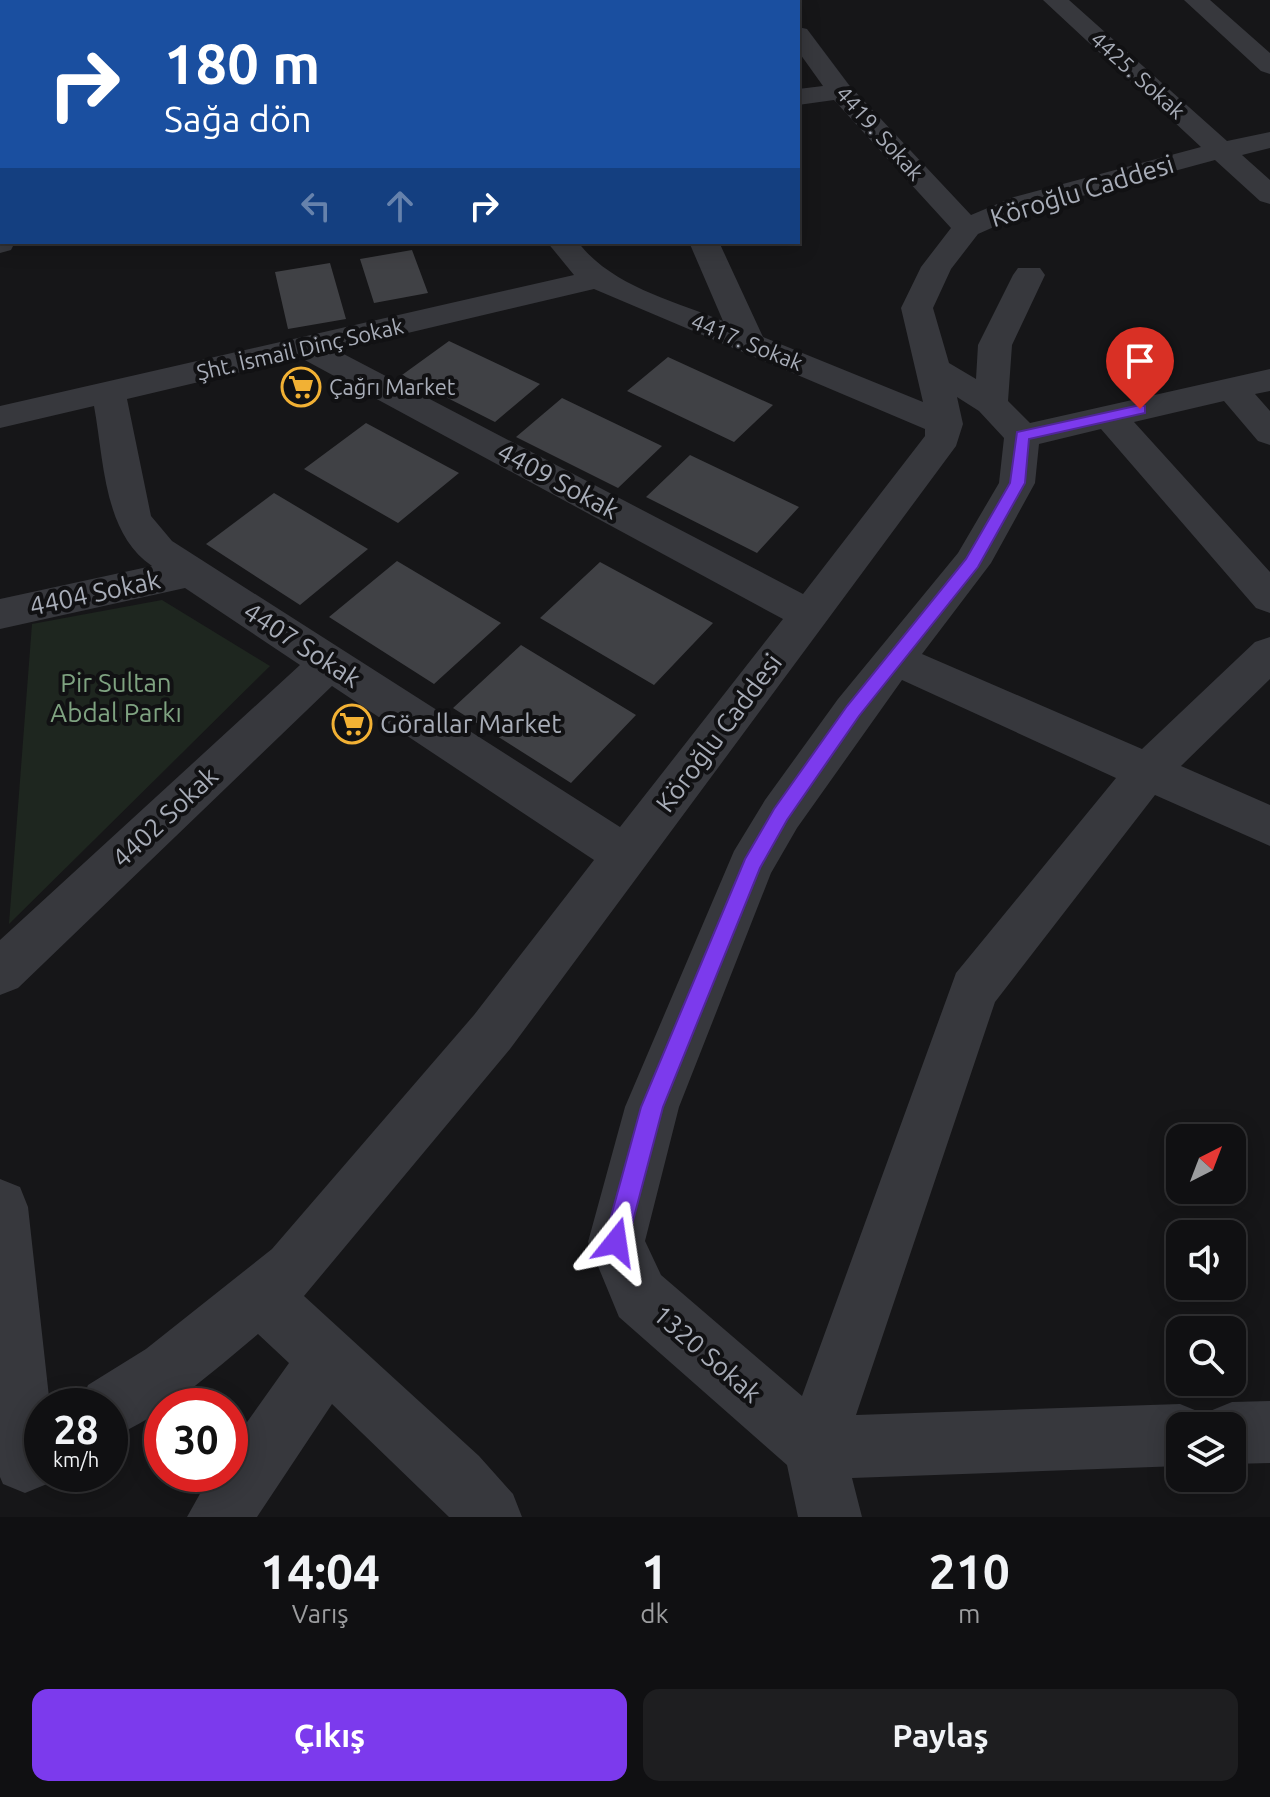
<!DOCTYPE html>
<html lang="tr">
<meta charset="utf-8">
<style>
:root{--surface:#101012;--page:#1e1e20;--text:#f1f3f6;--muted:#9c9d9f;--line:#303032;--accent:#7c3aed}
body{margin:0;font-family:Ubuntu,sans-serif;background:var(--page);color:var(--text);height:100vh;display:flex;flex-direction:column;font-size:30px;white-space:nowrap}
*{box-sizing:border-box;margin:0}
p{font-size:26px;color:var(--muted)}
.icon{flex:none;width:44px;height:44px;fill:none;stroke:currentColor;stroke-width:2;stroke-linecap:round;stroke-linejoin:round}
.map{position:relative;height:1517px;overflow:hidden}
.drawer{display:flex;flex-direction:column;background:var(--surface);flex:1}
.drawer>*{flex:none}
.banner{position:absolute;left:0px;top:0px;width:800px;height:244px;box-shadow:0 4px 20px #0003,0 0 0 2px var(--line);background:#1a4fa0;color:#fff;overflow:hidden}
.needle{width:52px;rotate:42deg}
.buttons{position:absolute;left:1166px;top:1124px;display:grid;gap:16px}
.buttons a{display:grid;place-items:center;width:80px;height:80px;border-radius:16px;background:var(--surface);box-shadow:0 4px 20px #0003,0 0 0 2px var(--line);font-size:40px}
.speed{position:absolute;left:24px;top:1388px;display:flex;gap:16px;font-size:40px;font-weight:700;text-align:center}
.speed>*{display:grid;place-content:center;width:104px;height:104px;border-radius:50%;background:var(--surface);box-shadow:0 4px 20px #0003,0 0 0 2px var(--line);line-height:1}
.speed small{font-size:20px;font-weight:400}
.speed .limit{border:12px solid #d22;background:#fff;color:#111}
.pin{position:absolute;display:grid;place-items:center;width:68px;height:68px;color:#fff;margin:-82px -34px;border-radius:50% 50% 50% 0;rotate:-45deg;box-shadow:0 0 8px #0007}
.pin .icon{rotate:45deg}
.me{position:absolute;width:88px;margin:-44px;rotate:15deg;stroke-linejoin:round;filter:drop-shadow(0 0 6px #0008)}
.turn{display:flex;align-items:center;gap:28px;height:168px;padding:0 32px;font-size:36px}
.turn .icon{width:104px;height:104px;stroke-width:2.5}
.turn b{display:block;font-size:56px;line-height:68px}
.lanes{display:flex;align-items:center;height:76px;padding:0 32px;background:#0003;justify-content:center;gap:40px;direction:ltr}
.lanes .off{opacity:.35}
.eta{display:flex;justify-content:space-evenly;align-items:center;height:136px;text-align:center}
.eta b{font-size:48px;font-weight:700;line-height:56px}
.button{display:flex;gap:16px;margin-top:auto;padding:16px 32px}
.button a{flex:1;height:92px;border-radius:16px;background:var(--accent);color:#fff;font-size:32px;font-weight:700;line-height:92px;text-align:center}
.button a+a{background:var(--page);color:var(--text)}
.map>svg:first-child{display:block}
.green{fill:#1e261f}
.building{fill:#404145}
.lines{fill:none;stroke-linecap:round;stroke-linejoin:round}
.minor{fill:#37383d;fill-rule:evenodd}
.route{fill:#7c3aed;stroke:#51269a;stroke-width:2}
.labels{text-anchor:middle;stroke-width:8;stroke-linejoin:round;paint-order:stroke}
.far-street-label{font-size:22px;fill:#a8adb8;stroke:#111113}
.far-poi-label{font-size:22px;fill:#a8adb8;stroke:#111113;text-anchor:start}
.street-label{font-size:26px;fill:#a8adb8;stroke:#111113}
.park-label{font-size:26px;fill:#7fa381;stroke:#111113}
.poi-label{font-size:26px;fill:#a8adb8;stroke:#111113;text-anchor:start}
</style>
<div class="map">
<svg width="1270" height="1517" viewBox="0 0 1270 1517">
<rect width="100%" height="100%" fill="#161618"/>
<path class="green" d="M162,600L270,666L9,924L32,624Z"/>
<path class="building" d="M412,250L428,293L374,303L360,259Z
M330,263L346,319L288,329L275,272Z
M449,341L540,384L495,422L402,375Z
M668,357L773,405L734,442L627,391Z
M562,398L662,446L618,488L516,437Z
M366,423L459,473L398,523L304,469Z
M690,455L799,507L757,553L646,497Z
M274,493L368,549L300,605L206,544Z
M397,561L501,623L434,684L329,617Z
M600,562L713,623L654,685L540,618Z
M521,645L636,715L571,783L453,708Z"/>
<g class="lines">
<path class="minor" d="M92,0H124L91,2Z
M160,0H190L159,2Z
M390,0H415L416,2H391Z
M629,0H668L628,2Z
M761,0H786L787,2H762Z
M1043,0H1069L1227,141L1270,132V148L1242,155L1270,180V204L1260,201L1215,160L1034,209L978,234L951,269L933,308L949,363L976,379L978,345L1013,275L1018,268H1040L1045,275L1012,345L1008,401L1030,423L1270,369V391L1255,394L1270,411V445L1258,441L1224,401L1134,422L1270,572V613L1256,608L1101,429L1039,444L1035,483L991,563L922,654L1142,749L1255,642L1270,637V679L1181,766L1270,805V846L1155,795L995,1002L856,1415L1180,1404L1202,1413L1206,1422L1210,1411L1232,1402L1270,1401V1463L1232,1464V1426H1180V1466L852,1478L862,1517H798L787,1465L619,1317L588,1242L625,1107L734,851L765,800L838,699L958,553L999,483L1004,438L979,411L957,397L963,424L956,446L510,1049L304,1296L479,1456L513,1494L522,1517H449L332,1404L257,1517H187L211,1474H230V1446L289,1363L258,1334C211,1373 166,1414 110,1438V1406H80L88,1385L146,1349L272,1249L474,1015L594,860L332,686L18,988L0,995V940L300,665L185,588L0,629V599L152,566C103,533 104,459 94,406L0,428V406L574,275L547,242H578C611,286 674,301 723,321L689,242H719L763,337L923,402L901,308L921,267L951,228L834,100L798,105V89L823,86L798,51V27L807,29L849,85L971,215L1014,197L1201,147ZM594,289L925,429V436L803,594L336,350ZM301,358L783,619L620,827L172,541L151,516L127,399ZM902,680L1116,778L956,973L802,1396L661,1275L645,1241L679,1107L771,873L797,828Z
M1184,0H1210L1270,53V74L1261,71Z
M0,35H2V49H0Z
M0,144H2V160H0Z
M0,214L2,242H15L11,250L0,253Z
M0,1179L20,1187L28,1207L50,1406H42V1474H51L47,1484L25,1493L3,1484L0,1477Z"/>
</g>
<path class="route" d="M1140,405L1145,406V413L1029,439L1025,483L978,567L859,716L787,820L760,868L663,1107L625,1251L616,1254L608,1251L604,1242L641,1107L745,859L774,809L847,706L966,559L1010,483L1017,432Z"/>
<defs>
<g id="supermarket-ring" transform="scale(2)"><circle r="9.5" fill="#111113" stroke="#f2b134" stroke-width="1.5"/><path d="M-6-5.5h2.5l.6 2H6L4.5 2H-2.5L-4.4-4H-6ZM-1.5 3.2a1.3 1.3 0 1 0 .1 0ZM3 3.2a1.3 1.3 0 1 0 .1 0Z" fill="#f2b134"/></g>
</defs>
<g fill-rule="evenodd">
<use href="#supermarket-ring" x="301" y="387"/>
<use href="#supermarket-ring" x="352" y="724"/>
</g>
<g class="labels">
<g class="far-street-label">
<text transform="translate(1138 75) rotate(42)" y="8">4425. Sokak</text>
<text transform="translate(880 133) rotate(48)" y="8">4419. Sokak</text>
<text transform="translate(747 342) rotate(22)" y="8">4417. Sokak</text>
<text transform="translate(300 349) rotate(-13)" y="8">Şht. İsmail Dinç Sokak</text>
</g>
<g class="far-poi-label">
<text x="329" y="395">Çağrı Market</text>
</g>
<g class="street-label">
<text transform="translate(1082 191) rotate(-17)" y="9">Köroğlu Caddesi</text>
<text transform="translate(558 481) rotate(28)" y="9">4409 Sokak</text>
<text transform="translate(95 593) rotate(-12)" y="9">4404 Sokak</text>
<text transform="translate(302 645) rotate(33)" y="9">4407 Sokak</text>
<text transform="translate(719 733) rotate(-53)" y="9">Köroğlu Caddesi</text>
<text transform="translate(165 817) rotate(-43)" y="9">4402 Sokak</text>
<text transform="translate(707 1354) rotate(41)" y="9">1320 Sokak</text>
</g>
<g class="park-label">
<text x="116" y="692">Pir Sultan<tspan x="116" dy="30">Abdal Parkı</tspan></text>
</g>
<g class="poi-label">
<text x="380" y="733">Görallar Market</text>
</g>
</g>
</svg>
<div class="buttons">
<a><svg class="needle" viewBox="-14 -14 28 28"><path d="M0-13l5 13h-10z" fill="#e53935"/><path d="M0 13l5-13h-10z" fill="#9c9d9f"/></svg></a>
<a><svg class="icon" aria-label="sound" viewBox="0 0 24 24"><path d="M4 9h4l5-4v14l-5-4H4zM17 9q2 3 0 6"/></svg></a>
<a><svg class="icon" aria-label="search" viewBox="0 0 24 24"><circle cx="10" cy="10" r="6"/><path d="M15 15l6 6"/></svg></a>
<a><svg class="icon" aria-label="layers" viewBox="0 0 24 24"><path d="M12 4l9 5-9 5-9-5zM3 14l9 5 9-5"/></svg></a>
</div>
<div class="speed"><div>28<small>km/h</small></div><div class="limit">30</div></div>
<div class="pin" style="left:1140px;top:409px;background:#d93025"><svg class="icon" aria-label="arrive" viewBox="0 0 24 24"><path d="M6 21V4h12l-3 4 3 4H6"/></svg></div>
<svg class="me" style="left:616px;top:1242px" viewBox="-20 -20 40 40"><path d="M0-17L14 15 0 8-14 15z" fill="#7c3aed" stroke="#fff" stroke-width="4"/></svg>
<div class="banner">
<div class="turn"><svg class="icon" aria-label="right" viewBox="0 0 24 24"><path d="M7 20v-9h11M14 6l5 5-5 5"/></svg><div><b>180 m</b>Sağa dön</div></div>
<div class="lanes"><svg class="icon off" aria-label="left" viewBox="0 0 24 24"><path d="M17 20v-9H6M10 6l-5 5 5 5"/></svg><svg class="icon off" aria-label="ahead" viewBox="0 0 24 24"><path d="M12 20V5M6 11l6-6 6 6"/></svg><svg class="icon" aria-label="right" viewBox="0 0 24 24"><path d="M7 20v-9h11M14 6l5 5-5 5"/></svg></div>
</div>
</div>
<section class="drawer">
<div class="eta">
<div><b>14:04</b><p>Varış</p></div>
<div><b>1</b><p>dk</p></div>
<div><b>210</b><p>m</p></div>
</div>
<div class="button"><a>Çıkış</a><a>Paylaş</a></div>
</section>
